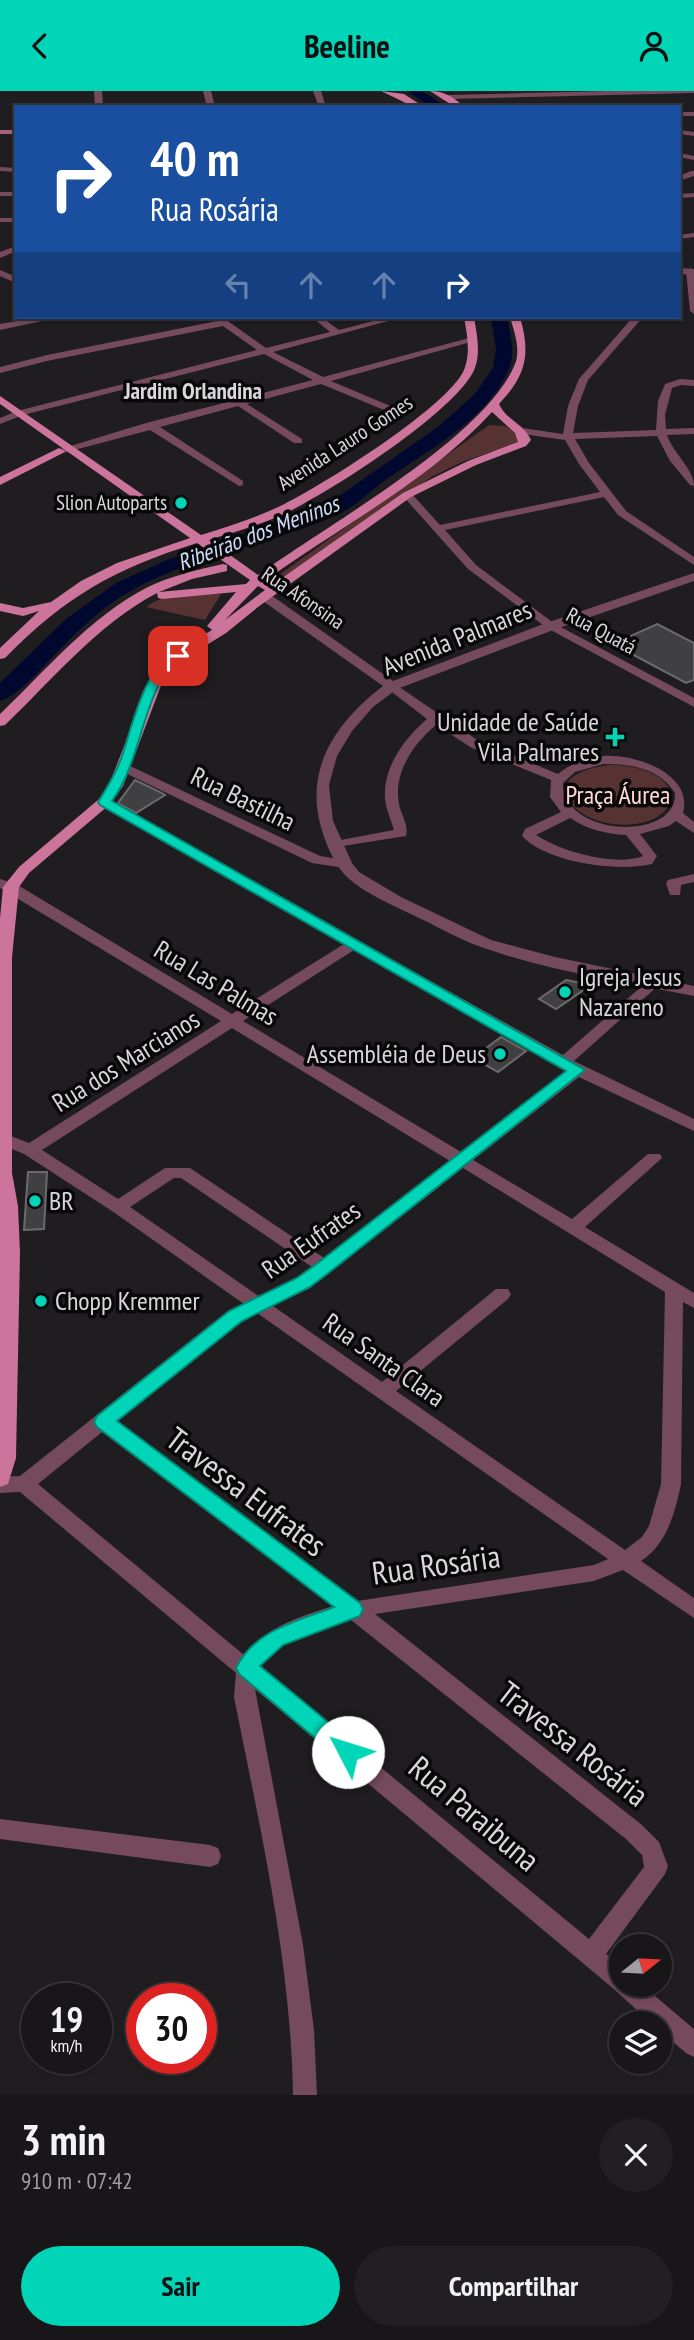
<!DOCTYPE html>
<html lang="pt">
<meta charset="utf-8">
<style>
:root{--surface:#181618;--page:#211f21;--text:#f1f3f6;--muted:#9f9fa2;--line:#363537;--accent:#00d5b7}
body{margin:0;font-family:"PT Sans Narrow",sans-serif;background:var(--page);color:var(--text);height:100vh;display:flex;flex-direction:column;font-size:26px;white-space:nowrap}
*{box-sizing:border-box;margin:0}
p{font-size:23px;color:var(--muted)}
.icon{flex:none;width:38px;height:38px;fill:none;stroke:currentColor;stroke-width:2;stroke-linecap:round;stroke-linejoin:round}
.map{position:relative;height:2004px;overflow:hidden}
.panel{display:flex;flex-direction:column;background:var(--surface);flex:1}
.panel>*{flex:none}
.guide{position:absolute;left:14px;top:14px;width:667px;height:214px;border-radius:0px;box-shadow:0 2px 5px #0004,0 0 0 2px var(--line);background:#1a4fa0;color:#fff;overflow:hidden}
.needle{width:46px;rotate:72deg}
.tools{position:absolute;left:609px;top:1843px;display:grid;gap:14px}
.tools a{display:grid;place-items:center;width:63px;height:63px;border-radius:50%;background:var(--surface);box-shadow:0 2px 5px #0004,0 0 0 2px var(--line);font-size:35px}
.speed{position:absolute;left:21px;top:1892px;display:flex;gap:14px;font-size:35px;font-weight:700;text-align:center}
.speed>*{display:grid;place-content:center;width:91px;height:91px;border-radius:50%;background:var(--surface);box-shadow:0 2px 5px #0004,0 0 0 2px var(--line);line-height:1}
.speed small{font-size:18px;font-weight:400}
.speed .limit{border:10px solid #d22;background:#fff;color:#111}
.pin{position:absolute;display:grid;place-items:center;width:60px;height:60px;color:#fff;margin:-30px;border-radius:14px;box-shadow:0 4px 10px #0006}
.me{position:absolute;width:77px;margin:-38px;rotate:310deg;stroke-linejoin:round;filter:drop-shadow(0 0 5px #0008)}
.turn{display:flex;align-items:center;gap:24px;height:147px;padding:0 21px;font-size:32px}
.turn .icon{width:91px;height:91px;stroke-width:2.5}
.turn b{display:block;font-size:49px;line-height:60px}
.lanes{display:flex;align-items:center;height:66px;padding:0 21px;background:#0003;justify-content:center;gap:35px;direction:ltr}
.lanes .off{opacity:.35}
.round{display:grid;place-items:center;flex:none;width:74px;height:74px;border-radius:37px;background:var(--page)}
.overview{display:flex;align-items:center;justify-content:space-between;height:119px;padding:0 21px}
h1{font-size:42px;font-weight:700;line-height:52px}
.cta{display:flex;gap:14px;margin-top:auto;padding:14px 21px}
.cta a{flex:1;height:80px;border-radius:42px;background:var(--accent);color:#111;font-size:28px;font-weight:700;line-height:80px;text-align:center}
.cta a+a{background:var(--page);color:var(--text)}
header{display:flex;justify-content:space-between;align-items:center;height:91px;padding:0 21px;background:var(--accent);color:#111;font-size:32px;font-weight:700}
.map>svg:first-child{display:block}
.green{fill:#563332}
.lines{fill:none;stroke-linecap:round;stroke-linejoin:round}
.river{fill:#01082f;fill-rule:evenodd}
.building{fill:#403f42;stroke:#6b6a6d;stroke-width:2}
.minor{fill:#754a5c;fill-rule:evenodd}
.tertiary{fill:#754a5c;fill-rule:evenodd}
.secondary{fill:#a6627f;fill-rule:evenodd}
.primary{fill:#cc749b;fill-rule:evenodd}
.route{fill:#00d5b7;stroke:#008a77;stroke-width:2}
.poi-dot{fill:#00d5b7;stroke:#090809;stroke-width:2.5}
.labels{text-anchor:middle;stroke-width:7;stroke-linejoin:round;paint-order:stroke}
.far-street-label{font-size:21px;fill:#d9d7d9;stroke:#090809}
.far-poi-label{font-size:21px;fill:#d9d7d9;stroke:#090809;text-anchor:end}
.far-neighbourhood-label{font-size:23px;font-weight:bold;fill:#d9d7d9;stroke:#090809}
.far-water-label{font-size:23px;font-style:italic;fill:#cfddfb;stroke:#090809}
.street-label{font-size:26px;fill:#d9d7d9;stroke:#090809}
.poi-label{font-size:26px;fill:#d9d7d9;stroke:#090809;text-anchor:start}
.park-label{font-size:26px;fill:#ffd8d6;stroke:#090809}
.near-street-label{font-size:32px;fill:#d9d7d9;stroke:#090809}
</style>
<header><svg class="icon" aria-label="back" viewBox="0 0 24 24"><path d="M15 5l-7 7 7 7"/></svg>Beeline<svg class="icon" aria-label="person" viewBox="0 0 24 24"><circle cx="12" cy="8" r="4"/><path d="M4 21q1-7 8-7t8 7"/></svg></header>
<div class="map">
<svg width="694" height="2004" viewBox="0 0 694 2004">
<rect width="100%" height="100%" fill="#201d20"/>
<path class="green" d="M489,334L504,335L518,341L519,352L464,370L433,385L271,494H265Z
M221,503L205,529L146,516C165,501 199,502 221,503Z
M608,674C624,674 640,676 655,684C683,700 671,724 645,731C587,747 519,687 608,674Z"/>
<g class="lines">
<path class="river" d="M407,0H422L447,16H431Z
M491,226H507C510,243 516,261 509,278C487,329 428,359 384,390C369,401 355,416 337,424C270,454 193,464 129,501C106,514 86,532 67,551C50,567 21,604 0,610V592L66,528L116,492L167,469L325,415L439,335L474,304L493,277L496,258Z"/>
</g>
<path class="building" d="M657,533L694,552V589L686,592L613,553Z
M135,689L162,702L165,704L136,722L118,712Z
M566,889L591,894L556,918L539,908Z
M501,946L526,960L498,981L473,967Z
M28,1081H47L44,1138L24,1139Z"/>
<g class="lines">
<path class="minor" d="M94,0H102L103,16H95Z
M203,0H211L215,16H207Z
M313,0H321L326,16H319Z
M608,0H694V2L449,8L445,6L449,4Z
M679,21H694V25H679Z
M679,62L694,65V69L679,66Z
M0,76L16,77V81L0,80Z
M691,80H694V85L679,90V85Z
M0,101H16V105H0Z
M694,102V106L679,107V103Z
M0,127H16V131H0Z
M694,142V146L679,148V144Z
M16,155V160L0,167V161Z
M690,177L694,180V223L690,220L686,180Z
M0,179L16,186V192L0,185Z
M213,226H222L266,257L330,241L312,226H321L339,239L389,226H403L273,261L323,286L473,246L478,249L331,290L395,317V321H389L321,293L247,313L302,348V352H294L238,315L160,336L243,390V394L239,395L150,339L59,363L54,360L146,332L313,289L264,263L23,324L0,333V327L17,320L257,259L223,235L47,270L0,282V276L47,264L217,230Z
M633,226H643L588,289L578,315L573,342L656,339L658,310L665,293L680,288L694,289V295L681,294L672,297L665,324L666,338L694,337V343L667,344C673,362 694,378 694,395L690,394L670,370L657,345L575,348L589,372L626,420L694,466V474L618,424L604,406L445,439L476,474L555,533L694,607V616L547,537L468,478L402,404L411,402L440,434L600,401L579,373L565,349L522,343L517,340L522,337L563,343L568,315L579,288Z
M392,591L480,651L558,683C569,673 588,667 603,665C631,662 694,681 683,722L694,731V742L676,730L669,735L640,743L657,765L652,773C618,781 547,772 522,745L525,738L561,721L550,706L551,689L472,657L436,634C413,653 393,682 399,713C401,724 409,734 406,745L330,757L328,754L330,751L394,739C391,729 386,718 385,708C383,676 404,648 427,628L388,598V592ZM603,673C631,673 659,677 675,702C677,752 562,745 563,692L575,681ZM570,727C587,738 605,743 626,744L643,765C615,776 560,760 536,744Z
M124,672L320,765L345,769L352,773L345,777L312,772L119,679V673Z
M104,707L563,964L649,889L654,887L661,892L574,970L694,1028V1040L579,986L473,1069L572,1128L648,1063H660L662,1067L585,1136L694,1202V1217L683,1211L681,1393C675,1422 667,1453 641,1470L694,1507V1527L623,1479L594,1490L375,1523L642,1734L659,1751L668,1775L665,1783L606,1863L621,1875V1894H642L694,1938V1966L686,1962L660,1940V1932H651L615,1899L255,1598L303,1854L314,1939L317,2004H293C291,1870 260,1737 234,1606L236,1582L20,1401L0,1402V1386L20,1385L210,1234L244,1213L112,1120L24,1063L0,1053V1043L3,1042L29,1052L221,930L0,797V788L16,793L232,923L344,853L99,714L97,711ZM354,859L567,980L461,1061L243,930ZM232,937L450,1070L324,1167L190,1077H165L118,1108L42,1059ZM463,1077L665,1201L661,1393L649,1435L642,1446L625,1459L396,1300L508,1208L511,1203L508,1198H496L382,1291L273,1215L310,1197ZM174,1087H181L312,1176L298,1187L260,1206L130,1116ZM257,1222L608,1468L594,1474L357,1510L115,1330L222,1244ZM102,1341L334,1515C303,1524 264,1537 244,1564L38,1393ZM351,1529L626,1748L642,1764L644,1776L589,1848L259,1576C280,1548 319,1537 351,1529Z
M694,783V791L681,794L680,804H670L666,792L668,789Z
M0,1728L210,1754L218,1757L221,1765L218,1773L210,1776L0,1748Z"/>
<path class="tertiary" d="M679,39L694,41V45L679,43Z
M679,177L694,178V184L679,183Z
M41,226H61L0,239V233Z
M694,482V490L556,538L397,598L373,616L352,640L337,665L329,694L333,730L352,772L359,781L401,806L491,849L555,866L694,895V905C623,891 549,880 481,856C458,848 435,834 413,824C392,814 366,803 348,787C331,771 319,737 317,715C312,664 345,624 383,595L260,508V502H268L393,590L546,532Z"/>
<path class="secondary" d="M0,39H16V43H0Z"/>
<path class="primary" d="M381,0L404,3L424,16H414Z
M430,0C444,0 454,6 464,16H455Z
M464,226H474C477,245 482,266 472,283C447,326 330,401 284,423C260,434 234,441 209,449L258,484C324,436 486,346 515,273C521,258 514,240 510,226H520C531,264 526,284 499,313C506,329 524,333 531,349L526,355L476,374L411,406L258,516L226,542L173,575L165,584L123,695L109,714L29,782L19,796L12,866V1082L18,1115L20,1162L16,1367L8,1393L0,1396V827L3,796L19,776L99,708L109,694L152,583L163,569L212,539L207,535L236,501L162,508L158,507L157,502C98,533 53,588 5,634L0,635V623C45,580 90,526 146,497C170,485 197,479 223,473L227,474V480L192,488L159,501L246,493L250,489L197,452C114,478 66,505 5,567L0,568V557L39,520L23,525L0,520V512L23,517L51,511L81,490L117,472L190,447L0,313V305L201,444C226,436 252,428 276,417C316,399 448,316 464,279C471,262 467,243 464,226ZM492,321L515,342L518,351L468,370L403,402L272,494L266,489C341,435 429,390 492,321ZM258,495L265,499L225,529Z
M59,357L65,360L63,362L0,394V386Z"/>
</g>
<path class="route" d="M178,561L185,565C176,574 165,581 159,593C140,631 137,675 112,710L585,979L331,1180L310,1196L242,1230L117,1330L360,1512L363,1518L360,1525L283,1554L260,1575L356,1654L359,1661L356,1668L348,1671L340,1668L239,1583L236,1577C254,1539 298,1530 334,1516L97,1336L94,1331L97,1325L229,1220L297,1187L319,1171L566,980L100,714L98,711C107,697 115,684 121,668C132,637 144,573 178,561Z"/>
<g class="poi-dot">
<circle cx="181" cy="412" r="7"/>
<path d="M611.5 635.5h7v7h7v7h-7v7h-7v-7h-7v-7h7z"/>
<circle cx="565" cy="901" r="7"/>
<circle cx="500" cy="963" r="7"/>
<circle cx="35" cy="1110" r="7"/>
<circle cx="41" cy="1210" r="7"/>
</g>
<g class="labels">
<g class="far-street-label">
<text transform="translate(345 352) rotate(-33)" y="7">Avenida Lauro Gomes</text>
<text transform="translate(303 507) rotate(34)" y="7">Rua Afonsina</text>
<text transform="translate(601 540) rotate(28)" y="7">Rua Quatá</text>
</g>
<g class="far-poi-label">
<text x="167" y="419">Slion Autoparts</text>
</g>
<g class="far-neighbourhood-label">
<text x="193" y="308">Jardim Orlandina</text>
</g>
<g class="far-water-label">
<text transform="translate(258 442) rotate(-21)" y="8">Ribeirão dos Meninos</text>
</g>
<g class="street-label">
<text transform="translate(457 547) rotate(-22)" y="9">Avenida Palmares</text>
<text transform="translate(243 708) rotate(26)" y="9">Rua Bastilha</text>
<text transform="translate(216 892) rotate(31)" y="9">Rua Las Palmas</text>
<text transform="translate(126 970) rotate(-32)" y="9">Rua dos Marcianos</text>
<text transform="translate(311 1149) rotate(-35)" y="9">Rua Eufrates</text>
<text transform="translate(384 1269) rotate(35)" y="9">Rua Santa Clara</text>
</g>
<g class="poi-label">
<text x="599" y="640" text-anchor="end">Unidade de Saúde<tspan x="599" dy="30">Vila Palmares</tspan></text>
<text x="579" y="895">Igreja Jesus<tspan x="579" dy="30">Nazareno</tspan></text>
<text x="486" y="972" text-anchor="end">Assembléia de Deus</text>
<text x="49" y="1119">BR</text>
<text x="55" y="1219">Chopp Kremmer</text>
</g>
<g class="park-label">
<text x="618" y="713">Praça Áurea</text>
</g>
<g class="near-street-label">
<text transform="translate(246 1401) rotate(37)" y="11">Travessa Eufrates</text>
<text transform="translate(436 1474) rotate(-8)" y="11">Rua Rosária</text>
<text transform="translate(573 1653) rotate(38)" y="11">Travessa Rosária</text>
<text transform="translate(474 1723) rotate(40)" y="11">Rua Paraibuna</text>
</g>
</g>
</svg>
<div class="tools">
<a><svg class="needle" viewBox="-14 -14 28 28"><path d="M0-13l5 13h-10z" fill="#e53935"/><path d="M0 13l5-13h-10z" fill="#9f9fa2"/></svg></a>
<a><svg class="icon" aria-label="layers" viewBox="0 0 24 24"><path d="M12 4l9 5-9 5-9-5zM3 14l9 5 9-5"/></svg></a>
</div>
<div class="speed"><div>19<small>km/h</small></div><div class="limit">30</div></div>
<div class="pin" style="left:178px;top:565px;background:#d93025"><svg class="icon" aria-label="arrive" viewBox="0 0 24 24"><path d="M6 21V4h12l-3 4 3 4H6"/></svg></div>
<svg class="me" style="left:348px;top:1661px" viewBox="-20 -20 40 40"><circle r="19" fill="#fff"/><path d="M0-13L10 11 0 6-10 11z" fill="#00d5b7"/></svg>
<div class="guide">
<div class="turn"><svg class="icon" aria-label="right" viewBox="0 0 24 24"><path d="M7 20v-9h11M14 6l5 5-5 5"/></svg><div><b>40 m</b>Rua Rosária</div></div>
<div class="lanes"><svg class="icon off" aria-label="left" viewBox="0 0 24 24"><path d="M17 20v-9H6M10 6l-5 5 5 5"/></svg><svg class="icon off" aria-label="ahead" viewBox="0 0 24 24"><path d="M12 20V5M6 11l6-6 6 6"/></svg><svg class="icon off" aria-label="ahead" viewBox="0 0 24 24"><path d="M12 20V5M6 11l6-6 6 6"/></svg><svg class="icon" aria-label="right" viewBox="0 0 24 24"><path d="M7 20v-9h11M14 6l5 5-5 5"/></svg></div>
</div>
</div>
<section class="panel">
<div class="overview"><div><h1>3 min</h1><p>910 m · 07:42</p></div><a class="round"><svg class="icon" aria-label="close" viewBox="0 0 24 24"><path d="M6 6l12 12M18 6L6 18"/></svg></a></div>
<div class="cta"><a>Sair</a><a>Compartilhar</a></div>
</section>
